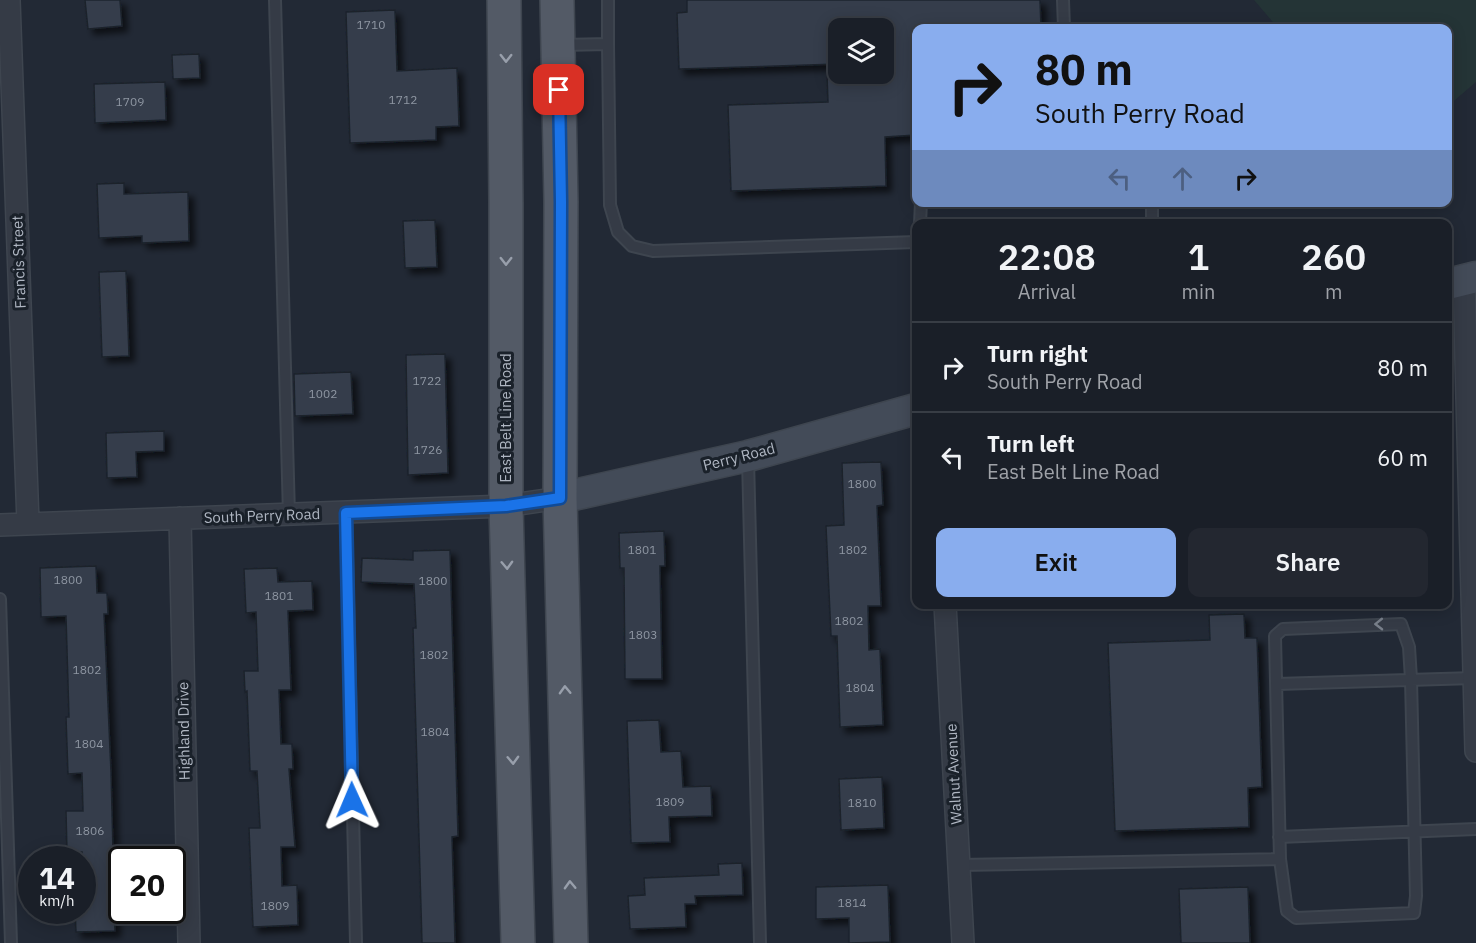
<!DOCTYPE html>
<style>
:root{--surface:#1a1f28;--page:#232730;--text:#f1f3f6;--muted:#9fa2a8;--line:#383d45;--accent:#89adee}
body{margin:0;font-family:"IBM Plex Sans",sans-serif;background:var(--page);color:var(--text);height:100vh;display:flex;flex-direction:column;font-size:22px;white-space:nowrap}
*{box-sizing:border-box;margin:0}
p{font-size:20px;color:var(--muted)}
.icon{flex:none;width:33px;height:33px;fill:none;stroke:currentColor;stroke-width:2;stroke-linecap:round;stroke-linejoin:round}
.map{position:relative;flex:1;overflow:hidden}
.drawer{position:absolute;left:912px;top:219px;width:540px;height:390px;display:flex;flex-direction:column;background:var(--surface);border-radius:12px;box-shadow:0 3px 15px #0003,0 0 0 2px var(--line)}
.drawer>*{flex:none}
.guide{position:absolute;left:912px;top:24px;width:540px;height:183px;border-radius:12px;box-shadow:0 3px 15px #0003,0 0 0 2px var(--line);background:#89adee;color:#111;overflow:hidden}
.fabs{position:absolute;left:828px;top:18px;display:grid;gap:12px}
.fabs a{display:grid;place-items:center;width:66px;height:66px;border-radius:12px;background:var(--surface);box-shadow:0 3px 15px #0003,0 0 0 2px var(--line);font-size:30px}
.speed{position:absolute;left:18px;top:846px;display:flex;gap:12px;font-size:30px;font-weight:700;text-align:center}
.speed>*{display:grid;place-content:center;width:78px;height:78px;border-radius:50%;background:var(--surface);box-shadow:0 3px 15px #0003,0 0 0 2px var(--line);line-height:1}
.speed small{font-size:15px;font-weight:400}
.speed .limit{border:3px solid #111;border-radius:9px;background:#fff;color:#111}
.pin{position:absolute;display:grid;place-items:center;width:51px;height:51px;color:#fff;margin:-26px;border-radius:12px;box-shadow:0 3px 9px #0006}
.me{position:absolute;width:66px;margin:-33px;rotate:359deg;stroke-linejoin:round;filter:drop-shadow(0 0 4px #0008)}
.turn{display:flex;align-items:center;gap:21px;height:126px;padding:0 24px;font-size:27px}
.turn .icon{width:78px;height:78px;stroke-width:2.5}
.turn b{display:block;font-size:42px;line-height:51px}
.lanes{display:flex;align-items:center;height:57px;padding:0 24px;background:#0003;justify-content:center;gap:30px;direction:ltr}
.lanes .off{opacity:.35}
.eta{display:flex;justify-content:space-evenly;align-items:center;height:102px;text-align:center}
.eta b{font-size:36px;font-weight:600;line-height:42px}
.primary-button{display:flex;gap:12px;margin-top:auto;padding:12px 24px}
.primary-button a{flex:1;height:69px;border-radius:12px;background:var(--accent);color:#111;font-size:24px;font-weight:600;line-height:69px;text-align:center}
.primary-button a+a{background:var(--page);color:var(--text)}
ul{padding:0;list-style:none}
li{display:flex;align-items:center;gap:18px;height:90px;padding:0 24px;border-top:2px solid var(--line)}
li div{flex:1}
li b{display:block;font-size:22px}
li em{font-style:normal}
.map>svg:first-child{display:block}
.green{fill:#243436}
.building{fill:#343d4c;stroke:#1c232c;stroke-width:1.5;filter:url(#shadow)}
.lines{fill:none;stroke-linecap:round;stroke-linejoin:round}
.lane-casing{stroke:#3e454f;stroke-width:14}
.street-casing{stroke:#3e454f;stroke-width:24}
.secondary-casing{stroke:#3e454f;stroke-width:33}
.primary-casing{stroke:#3e454f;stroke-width:36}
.lane{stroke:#353b46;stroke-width:10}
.street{stroke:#353b46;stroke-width:21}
.secondary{stroke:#434b58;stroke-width:30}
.primary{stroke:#535a66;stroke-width:33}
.oneway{stroke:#989fab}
.oneway2{stroke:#787f8a}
.route-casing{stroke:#114b97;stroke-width:15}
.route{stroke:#1a73e8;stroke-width:10}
.labels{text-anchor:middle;stroke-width:6;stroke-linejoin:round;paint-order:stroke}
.number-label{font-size:12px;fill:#8e96a2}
.street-label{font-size:15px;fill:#afb6c2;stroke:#1a212a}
</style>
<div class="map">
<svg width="1476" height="943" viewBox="0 0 1476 943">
<defs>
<filter id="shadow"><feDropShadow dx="5.5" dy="5.5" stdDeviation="3" flood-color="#0009"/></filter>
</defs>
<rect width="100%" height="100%" fill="#222935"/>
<path class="green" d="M1254,0H1476V82L1448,106V28H1278Z"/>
<path class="building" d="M85,0H120L122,26L88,29Z
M687,0H1040L1041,28H916V135L885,137L886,186L731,191L728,105L828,102L827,74H884V28H838V64L679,69L677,13L687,12Z
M395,10L397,71L457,68L459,126L436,127V140L350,143L346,12Z
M199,54L200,78L173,79L172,55Z
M165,82L166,120L95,123L94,84Z
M124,183V194L188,192L189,241L142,243V236L99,238L97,184Z
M435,220L437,267L405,268L403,221Z
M126,271L129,356L102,357L99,272Z
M445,354L448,473L408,475L406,355Z
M351,372L353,414L295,416L294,374Z
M164,431V451L136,452L137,477L107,478L106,433Z
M881,462L883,505L877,506L881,606H868L869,650L880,649L883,725L840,727L837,636H831L826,526L844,525L842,463Z
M664,531L665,566H660L662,679H625L624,568H620L619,533Z
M450,550L458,836L452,837L455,943H422L413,628H416L414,584L361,582L362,558L413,560V551Z
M96,566L97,593H107L108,614H104L111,772L115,931L76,932L75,910H82V852H67L66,811H83L82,773L68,774L66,717H69L66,616L41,617L40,568Z
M277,568L278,582L312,581L313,610L288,611L291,690H279L281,744H292L293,769H289L295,847H281L282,886L297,885L298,925L253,927L249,828H260L257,771H250L247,691L245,692L244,671H258L256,612L246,613L244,569Z
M1244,614L1245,638H1257L1262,787L1248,788L1249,827L1115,831L1108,643L1210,640L1209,615Z
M659,720L661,752L681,751L683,787L711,786L712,816L669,817L670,842L631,843L627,721Z
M882,777L884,828L841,830L839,779Z
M742,863L743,895L695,896L696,904H685L686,927L630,929L628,896L645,895L644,878L719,875L718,864Z
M888,885L890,942L849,943V918L816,919V887Z
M1248,887L1250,943H1181L1179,889Z"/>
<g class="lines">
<g class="lane-casing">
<path id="lane" d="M275,0L289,515
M1063,0L1064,28
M608,44L610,205L618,232L632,246L653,251L916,242
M562,45L608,44V0
M1152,202V224
M920,224L921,202
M748,459L760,943
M346,513L356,943
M0,599L11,943
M1277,684L1474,678
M1279,837L1476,829
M959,865L1280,859L1287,911L1296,918L1414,913L1416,896L1411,679L1409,647L1401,624L1283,629L1275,636L1280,859"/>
</g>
<g class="street-casing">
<path id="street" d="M9,0L28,523
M1464,280L1476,751
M180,518L189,943
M0,525L506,506L560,498
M945,604L963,943"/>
</g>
<g class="secondary-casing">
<path id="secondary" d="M1448,284L1476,277
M560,498L748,456L916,409"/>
</g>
<g class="primary-casing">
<path id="primary" d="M504,0L506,203V506L518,943
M557,0L561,202L560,498L571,943"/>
</g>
<use href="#lane" class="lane"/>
<use href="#street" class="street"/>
<use href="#secondary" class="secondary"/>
<use href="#primary" class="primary"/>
</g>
<defs><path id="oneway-chevron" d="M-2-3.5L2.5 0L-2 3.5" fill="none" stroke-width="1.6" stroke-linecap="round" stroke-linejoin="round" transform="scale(1.5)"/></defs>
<g class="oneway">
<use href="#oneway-chevron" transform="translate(506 58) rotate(90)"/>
<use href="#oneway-chevron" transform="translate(506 261) rotate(90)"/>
<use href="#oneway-chevron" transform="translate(507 565) rotate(88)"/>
<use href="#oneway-chevron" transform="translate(565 690) rotate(-92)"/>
<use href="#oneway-chevron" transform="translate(513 760) rotate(88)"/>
<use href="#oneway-chevron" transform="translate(570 885) rotate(-92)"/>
</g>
<use class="oneway2" href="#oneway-chevron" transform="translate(1379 624) rotate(179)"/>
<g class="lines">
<g class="route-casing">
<path id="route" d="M352,800L346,513L506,506L560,498L561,202L559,90"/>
</g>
<use href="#route" class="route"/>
</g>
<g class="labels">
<g class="number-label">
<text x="371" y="29">1710</text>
<text x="403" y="104">1712</text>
<text x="130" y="106">1709</text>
<text x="427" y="385">1722</text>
<text x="323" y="398">1002</text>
<text x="428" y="454">1726</text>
<text x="862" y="488">1800</text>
<text x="642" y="554">1801</text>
<text x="853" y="554">1802</text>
<text x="68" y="584">1800</text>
<text x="433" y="585">1800</text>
<text x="279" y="600">1801</text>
<text x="849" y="625">1802</text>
<text x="643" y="639">1803</text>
<text x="434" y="659">1802</text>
<text x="87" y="674">1802</text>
<text x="860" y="692">1804</text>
<text x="435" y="736">1804</text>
<text x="89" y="748">1804</text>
<text x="670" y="806">1809</text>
<text x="862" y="807">1810</text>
<text x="90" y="835">1806</text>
<text x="852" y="907">1814</text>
<text x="275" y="910">1809</text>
</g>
<g class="street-label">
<text transform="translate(19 262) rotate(-92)" y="5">Francis Street</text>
<text transform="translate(506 418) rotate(-90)" y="5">East Belt Line Road</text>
<text transform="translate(739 457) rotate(-14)" y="5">Perry Road</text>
<text transform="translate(262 516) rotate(-2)" y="5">South Perry Road</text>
<text transform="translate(184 731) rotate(-91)" y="5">Highland Drive</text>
<text transform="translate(954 774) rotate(-93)" y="5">Walnut Avenue</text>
</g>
</g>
</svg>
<div class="fabs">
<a><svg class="icon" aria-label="layers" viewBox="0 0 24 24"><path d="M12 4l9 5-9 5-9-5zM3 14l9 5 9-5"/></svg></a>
</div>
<div class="speed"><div>14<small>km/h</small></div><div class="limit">20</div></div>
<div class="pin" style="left:559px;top:90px;background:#d93025"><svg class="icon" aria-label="arrive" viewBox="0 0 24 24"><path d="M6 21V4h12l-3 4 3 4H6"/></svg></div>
<svg class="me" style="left:352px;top:800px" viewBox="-20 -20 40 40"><path d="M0-17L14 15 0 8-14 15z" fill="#1a73e8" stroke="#fff" stroke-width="4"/></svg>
<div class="guide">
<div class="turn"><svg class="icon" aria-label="right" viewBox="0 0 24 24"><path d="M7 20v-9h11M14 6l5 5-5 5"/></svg><div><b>80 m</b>South Perry Road</div></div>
<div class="lanes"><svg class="icon off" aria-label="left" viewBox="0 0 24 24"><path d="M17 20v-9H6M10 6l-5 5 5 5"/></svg><svg class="icon off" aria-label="ahead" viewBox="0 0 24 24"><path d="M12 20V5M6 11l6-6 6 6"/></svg><svg class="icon" aria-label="right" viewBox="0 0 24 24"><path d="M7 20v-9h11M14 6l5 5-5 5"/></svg></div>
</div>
<section class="drawer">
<div class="eta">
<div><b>22:08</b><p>Arrival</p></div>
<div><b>1</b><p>min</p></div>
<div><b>260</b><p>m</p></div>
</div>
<ul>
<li><svg class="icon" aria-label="right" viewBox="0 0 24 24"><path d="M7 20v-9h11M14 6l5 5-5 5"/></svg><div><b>Turn right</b><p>South Perry Road</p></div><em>80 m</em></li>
<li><svg class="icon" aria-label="left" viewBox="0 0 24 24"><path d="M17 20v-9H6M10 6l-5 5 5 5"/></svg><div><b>Turn left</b><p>East Belt Line Road</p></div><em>60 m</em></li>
</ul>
<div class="primary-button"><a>Exit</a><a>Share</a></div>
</section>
</div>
